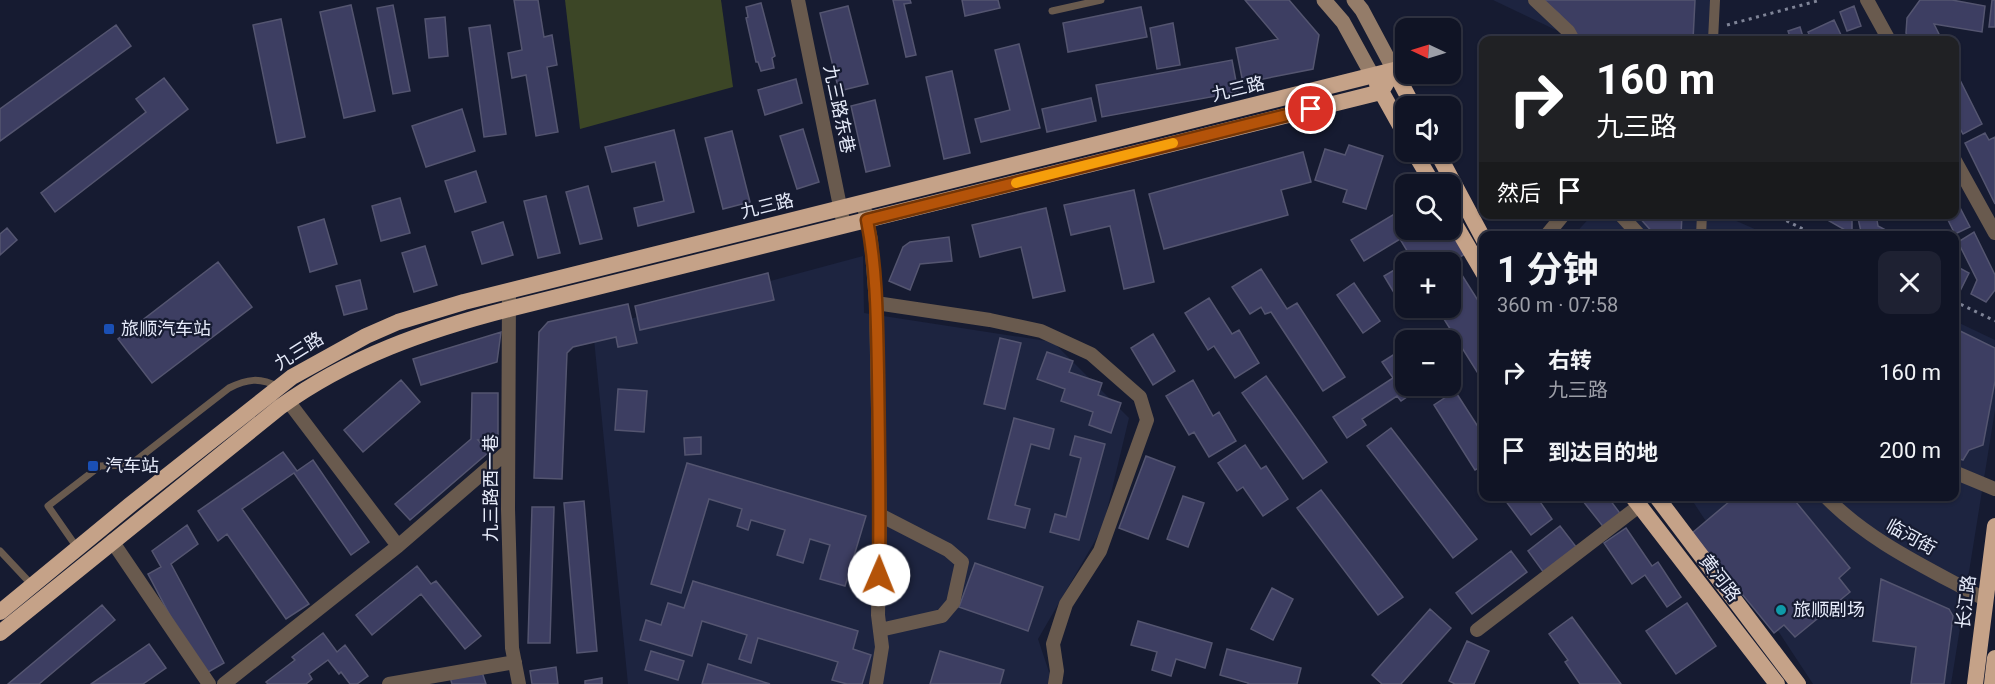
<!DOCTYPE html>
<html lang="zh">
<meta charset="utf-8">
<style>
:root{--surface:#101425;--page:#1e2132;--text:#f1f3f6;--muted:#9c9ea7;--line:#303342}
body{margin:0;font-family:Roboto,"Noto Sans SC",sans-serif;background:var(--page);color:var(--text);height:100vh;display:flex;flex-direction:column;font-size:22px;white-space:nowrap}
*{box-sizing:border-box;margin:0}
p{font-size:20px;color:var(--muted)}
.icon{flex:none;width:33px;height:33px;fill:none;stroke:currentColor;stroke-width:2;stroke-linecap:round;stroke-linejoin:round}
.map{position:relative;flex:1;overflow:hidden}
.details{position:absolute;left:1479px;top:231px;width:480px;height:270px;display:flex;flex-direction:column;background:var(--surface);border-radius:12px;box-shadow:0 2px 4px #0004,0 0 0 2px var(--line)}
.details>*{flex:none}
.guide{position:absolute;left:1479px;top:36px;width:480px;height:183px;border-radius:12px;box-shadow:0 2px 4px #0004,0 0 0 2px var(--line);background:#202124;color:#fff;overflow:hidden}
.needle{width:39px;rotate:274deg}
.buttons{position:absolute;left:1395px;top:18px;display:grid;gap:12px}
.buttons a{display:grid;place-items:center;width:66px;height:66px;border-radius:12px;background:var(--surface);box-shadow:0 2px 4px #0004,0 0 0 2px var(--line);font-size:30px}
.pin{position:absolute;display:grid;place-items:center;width:51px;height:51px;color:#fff;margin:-26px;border:3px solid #fff;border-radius:50%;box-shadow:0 2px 6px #0007}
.me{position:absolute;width:66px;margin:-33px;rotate:1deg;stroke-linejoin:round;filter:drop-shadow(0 0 4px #0008)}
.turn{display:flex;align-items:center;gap:21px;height:126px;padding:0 18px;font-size:27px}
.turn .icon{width:78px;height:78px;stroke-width:2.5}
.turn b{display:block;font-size:42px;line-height:51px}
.then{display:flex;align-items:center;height:57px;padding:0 18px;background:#0003;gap:12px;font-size:22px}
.round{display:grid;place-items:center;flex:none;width:63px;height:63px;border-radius:12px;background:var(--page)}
.summary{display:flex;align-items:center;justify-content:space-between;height:102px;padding:0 18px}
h1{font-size:36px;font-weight:700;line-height:45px}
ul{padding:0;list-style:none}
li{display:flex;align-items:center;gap:18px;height:78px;padding:0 18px}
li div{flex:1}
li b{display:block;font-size:22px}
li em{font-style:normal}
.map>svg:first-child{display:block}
.built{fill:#1d2440}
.green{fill:#3c4626}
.building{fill:#3d3e62;stroke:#545570;stroke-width:1.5}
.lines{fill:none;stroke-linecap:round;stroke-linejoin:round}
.path{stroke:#7f8497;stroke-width:3;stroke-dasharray:3 4.5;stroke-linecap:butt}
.service{stroke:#695a4e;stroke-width:7}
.pedestrian{stroke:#695a4e;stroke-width:10}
.minor{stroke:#695a4e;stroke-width:14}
.secondary{stroke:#947c69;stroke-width:15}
.trunk{stroke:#c5a288;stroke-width:16}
.route-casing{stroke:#753606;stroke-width:15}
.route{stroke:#b45309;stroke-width:10}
.slow{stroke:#f59e0b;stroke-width:10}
.transit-dot{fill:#1a4fb4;stroke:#161b31;stroke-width:2}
.culture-dot{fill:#0f9aa8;stroke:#161b31;stroke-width:2}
.labels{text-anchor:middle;stroke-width:4.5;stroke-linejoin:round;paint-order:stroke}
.street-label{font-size:18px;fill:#e6ebfa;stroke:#161b31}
.poi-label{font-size:18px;fill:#e6ebfa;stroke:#161b31;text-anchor:start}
</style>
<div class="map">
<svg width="1995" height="684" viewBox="0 0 1995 684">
<rect width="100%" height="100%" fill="#161b31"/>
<path class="built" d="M1493,0H1718L1715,40H1569L1564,34Z
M1593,214L1723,215L1768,235L1573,236Z
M863,256L864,313L1053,342L1129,418L1103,527L1038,639L1053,684H628L593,329Z
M1955,321L1995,340V410L1951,684H1813L1690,497L1954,496Z"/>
<path class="green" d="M565,0H721L733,87L580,129Z"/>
<path class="building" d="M514,0H538L544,37L552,35L557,65L547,67L558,132L536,136L526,75L512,78L508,53L522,50Z
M893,0H910L911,3L904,4L916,55L906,57Z
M962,0H998L1000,8L965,16Z
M1245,0H1289L1319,35L1313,69L1243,83L1236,48L1278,39Z
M1543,0H1695L1693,40H1581L1559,14Z
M1920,0H1952L1985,6L1982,32L1934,24L1942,40H1910L1906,33L1907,18Z
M1992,0H1995V27H1989Z
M761,3L775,56L772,58L774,68L761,71L758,62H756L746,18L748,17L746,7Z
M351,5L375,111L344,118L320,12Z
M393,5L410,91L393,94L377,8Z
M848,6L868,84L839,91L820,13Z
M1854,6L1861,26L1847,31L1840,12Z
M1141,7L1147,37L1068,52L1063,23Z
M445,17L448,56L429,58L425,19Z
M281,19L305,137L277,143L253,25Z
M1834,20L1842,37L1833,40H1812L1808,32Z
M1173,23L1180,65L1157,69L1150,28Z
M116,25L131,46L0,141V109Z
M490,25L506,134L484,137L469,28Z
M1800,27L1804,40H1791L1788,31Z
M1019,44L1040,128L981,142L975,119L1010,110L995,50Z
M1232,60L1238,92L1102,117L1096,85Z
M952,71L970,153L944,159L926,77Z
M164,78L188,109L55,212L41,193L146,112L136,99Z
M796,79L802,103L765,115L758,90Z
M1960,80L1982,124L1963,134L1954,118V82Z
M1091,98L1096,121L1047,132L1042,109Z
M875,100L890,166L866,172L851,106Z
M462,109L475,151L426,167L412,126Z
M803,129L819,182L797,189L780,136Z
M674,130L694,212L638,226L634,208L664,201L655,162L612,172L605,147Z
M732,131L750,202L723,209L705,138Z
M1985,133L1989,140L1995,137V204L1965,143Z
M1349,145L1383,156L1366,209L1343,202L1347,190L1315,180L1325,149L1345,155Z
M1303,152L1311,182L1281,190L1288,215L1164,249L1149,194Z
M476,171L486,202L455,212L445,181Z
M588,186L602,239L580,244L566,192Z
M1134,190L1154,282L1124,289L1110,226L1071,235L1064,205Z
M546,196L560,253L538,258L524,201Z
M400,198L410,233L381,241L372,206Z
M1954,200H1956L1970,227L1955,234L1945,214H1954Z
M1406,207V230H1450L1465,254L1450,263L1406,262L1412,259L1400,239L1364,261L1351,240Z
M1046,208L1065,291L1033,298L1021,247L980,257L972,225Z
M1636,214H1682L1681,236H1656Z
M1817,214H1852V234Z
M1857,214H1876L1878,226L1897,236H1862Z
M324,219L337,264L310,272L298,227Z
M503,222L513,255L482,264L472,232Z
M7,228L17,240L0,255V234Z
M1974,232L1995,275V290L1986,302L1971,294L1977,280L1958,242Z
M949,237L952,261L920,264L910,290L889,281L903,247L910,242Z
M425,246L437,285L414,292L402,253Z
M218,262L252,307L152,383L118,339Z
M1406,263V291L1396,296L1384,276Z
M1954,265L1969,273L1960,291L1954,289Z
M1261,269L1287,309L1297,303L1345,377L1323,391L1271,312L1265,314L1261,307L1250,314L1232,287Z
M1460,272L1484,310V383L1437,308H1450V278Z
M768,273L774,300L640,330L635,306Z
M360,280L367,309L344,315L336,286Z
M1354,283L1380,321L1363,333L1337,295Z
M1209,298L1232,334L1239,330L1259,363L1235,378L1214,346L1208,350L1185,313Z
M628,304L637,343L618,347L616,337L573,347L567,353L562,479L534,478L539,332L548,322Z
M1954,328L1995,348V381L1983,445L1969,450L1963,460L1954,457Z
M501,332L497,362L421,385L413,359Z
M1153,334L1175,371L1153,385L1131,348Z
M1000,338L1021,343L1005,409L984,404Z
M1401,350L1406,356V386H1423L1401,401L1397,396L1362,419L1366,425L1347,438L1333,417L1393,378L1382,362Z
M1047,352L1073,361L1069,372L1102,383L1098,395L1121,403L1111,433L1089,425L1093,412L1061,401L1065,389L1037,379Z
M1266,376L1327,462L1303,479L1242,393Z
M401,380L420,402L363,452L344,430Z
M1193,380L1213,416L1219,412L1236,441L1209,457L1194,432L1189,435L1166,396Z
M1426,386H1441L1442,387L1431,394Z
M618,389L647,391L644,432L615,430Z
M1455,391L1484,436V465L1475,470L1434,405Z
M472,393H498V440H478L489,452L410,520L395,504L471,439Z
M1014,418L1054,429L1049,449L1031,444L1015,505L1030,509L1025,528L988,519Z
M1391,428L1477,539L1453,558L1367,446Z
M1075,436L1105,444L1079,540L1050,532L1055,514L1066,517L1081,458L1070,455Z
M701,437V454L685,455L684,438Z
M1245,445L1261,469L1266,466L1288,499L1263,516L1243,487L1237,491L1218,463Z
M283,452L297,471L313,460L369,542L351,555L294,473L242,509L309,604L286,619L227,534L218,541L198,511Z
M1146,456L1175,467L1148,539L1119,528Z
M687,463L866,516L845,586L820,579L830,545L810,539L803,563L777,555L785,530L751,520L748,530L737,526L742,509L709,499L681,593L651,584Z
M1321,490L1403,597L1378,615L1297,508Z
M1183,496L1204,503L1188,547L1167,539Z
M1502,496H1536L1552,519L1531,535Z
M1579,496H1607L1622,516L1605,529Z
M1736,496H1791L1850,568L1839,578L1850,592L1795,637L1784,625L1774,633L1692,533Z
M584,501L597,651L577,653L564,503Z
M532,507H554L550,643H528Z
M187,525L198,544L171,564L224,663L205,674L184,642L148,574L161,567L152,551Z
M1560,526L1577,548L1544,573L1528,551Z
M1626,528L1652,566L1658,562L1681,597L1667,607L1645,575L1632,584L1604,543Z
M1511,551L1527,572L1472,614L1456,593Z
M975,563L1043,587L1028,631L959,607Z
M417,566L431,584L436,581L481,636L465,649L421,594L372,635L356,615Z
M1881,579L1949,609L1953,616L1944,684H1911L1916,647L1873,641Z
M693,581L858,631L853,649L871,655L862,684H847L832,680L838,662L758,638L751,663L739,659L747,635L702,621L692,656L640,640L646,620L661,625L668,603L684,608Z
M1272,588L1293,599L1273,640L1251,629Z
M1687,603L1716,646L1676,674L1646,631Z
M102,605L115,620L39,684H8Z
M1430,609L1451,628L1401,684H1382L1372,675Z
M1572,617L1621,684H1580L1565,662L1568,660L1549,634Z
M1138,621L1212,643L1205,668L1176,659L1171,676L1152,670L1157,652L1131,645Z
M323,633L337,652L345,645L368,676L357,684H350L341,672L339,674L328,660L309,674L312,679L306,684H268L266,682L295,660L292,657Z
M1467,641L1489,651L1474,684H1455L1449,681Z
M149,644L166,668L143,684H91Z
M1227,649L1301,668L1297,684H1248V683L1220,675Z
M651,651L684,661L678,680L645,670Z
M940,651L1004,670L1000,684H930Z
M708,664L770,684H702Z
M556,667L558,684H532L530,671Z
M482,672L486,684H452L450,677Z
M602,678V684H585V681Z"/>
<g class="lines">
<path class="path" d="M1727,25L1821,0
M1773,214L1817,236
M1954,301L1995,321"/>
<path class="service" d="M1052,11L1101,0
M78,549L48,506L100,466L130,465L229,388C247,379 260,377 278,387
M0,551L32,585"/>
<path class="pedestrian" d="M1713,40L1715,0
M1701,236L1702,214"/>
<path class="minor" d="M798,0L844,226
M1535,0L1568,31L1573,40
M1867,0L1889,40
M1954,159L1995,233
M863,202L871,240L876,303L990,320L1041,331L1091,354L1140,397L1147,420L1100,551L1066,604L1053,644L1057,671L1055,684
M1620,214L1640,236
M1546,236L1564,214
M509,291L508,509L512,648L519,684
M288,401L398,546
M1954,472L1995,489
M1825,496C1869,542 1930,569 1986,600
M112,541L209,684
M880,630L942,616L953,603L962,562L948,550L880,515
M1477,630L1639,506
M224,684L398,546L508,451
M389,684L515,662
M876,684L882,647L878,615L880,515L876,303"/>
<path class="secondary" d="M1324,0L1343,22L1372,75
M1354,0L1362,10L1394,70"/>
<path class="trunk" d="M1394,70L1413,106
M1377,84L1406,136
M1414,152L1433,184
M1437,152L1484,240
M1450,216L1484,274
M1632,496L1777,684
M1656,496L1798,684
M0,612L130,505L292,377L366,336L398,322L464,302L1394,70
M0,633L280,407C349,357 427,330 509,309L1381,92L1394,70
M1975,684L1995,526
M1992,684L1995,658"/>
</g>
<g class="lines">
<g class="route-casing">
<path id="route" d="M879,575C880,508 879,441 878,374C877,323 877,270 867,220L1311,109"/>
</g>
<use href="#route" class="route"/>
<path class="slow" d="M1016,183L1173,143"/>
</g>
<g class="transit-dot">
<rect x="103" y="323" width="12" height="12" rx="3"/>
<rect x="87" y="460" width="12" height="12" rx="3"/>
</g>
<circle class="culture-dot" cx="1781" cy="610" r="6"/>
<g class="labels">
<g class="street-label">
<text transform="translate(1238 89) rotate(-14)" y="6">九三路</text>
<text transform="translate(839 109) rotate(78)" y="6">九三路东巷</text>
<text transform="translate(767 206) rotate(-14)" y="6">九三路</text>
<text transform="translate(299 351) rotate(-32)" y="6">九三路</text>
<text transform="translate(491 488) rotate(-90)" y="6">九三路西一巷</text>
<text transform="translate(1911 537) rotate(29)" y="6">临河街</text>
<text transform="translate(1720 578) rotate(52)" y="6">黄河路</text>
<text transform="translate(1966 602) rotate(-83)" y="6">长江路</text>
</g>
<g class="poi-label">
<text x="121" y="335">旅顺汽车站</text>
<text x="105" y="472">汽车站</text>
<text x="1793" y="616">旅顺剧场</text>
</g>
</g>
</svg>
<div class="buttons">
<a><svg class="needle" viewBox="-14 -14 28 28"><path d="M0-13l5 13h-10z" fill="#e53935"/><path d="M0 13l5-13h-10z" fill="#9c9ea7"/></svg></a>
<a><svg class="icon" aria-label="sound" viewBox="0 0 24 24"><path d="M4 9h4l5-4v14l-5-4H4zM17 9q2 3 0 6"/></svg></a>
<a><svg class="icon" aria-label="search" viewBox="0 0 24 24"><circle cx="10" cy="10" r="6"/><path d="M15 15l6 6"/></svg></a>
<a>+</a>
<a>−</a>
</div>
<div class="pin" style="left:1311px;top:109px;background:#d93025"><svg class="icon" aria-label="arrive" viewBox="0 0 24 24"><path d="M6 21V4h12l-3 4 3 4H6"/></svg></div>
<svg class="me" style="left:879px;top:575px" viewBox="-20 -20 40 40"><circle r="19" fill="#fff"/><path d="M0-13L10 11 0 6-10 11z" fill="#b45309"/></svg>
<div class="guide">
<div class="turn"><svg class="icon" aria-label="right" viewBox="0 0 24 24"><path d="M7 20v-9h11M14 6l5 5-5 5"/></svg><div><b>160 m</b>九三路</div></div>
<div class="then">然后<svg class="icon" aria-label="arrive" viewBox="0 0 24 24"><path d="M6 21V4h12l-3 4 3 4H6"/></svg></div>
</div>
<section class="details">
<div class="summary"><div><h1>1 分钟</h1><p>360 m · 07:58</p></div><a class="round"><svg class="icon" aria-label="close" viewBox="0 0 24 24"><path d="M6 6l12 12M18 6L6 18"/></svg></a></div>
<ul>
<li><svg class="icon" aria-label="right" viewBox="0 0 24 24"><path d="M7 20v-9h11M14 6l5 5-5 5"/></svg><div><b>右转</b><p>九三路</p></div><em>160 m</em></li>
<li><svg class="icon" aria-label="arrive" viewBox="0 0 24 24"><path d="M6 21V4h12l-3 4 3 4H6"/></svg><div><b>到达目的地</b></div><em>200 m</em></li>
</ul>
</section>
</div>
